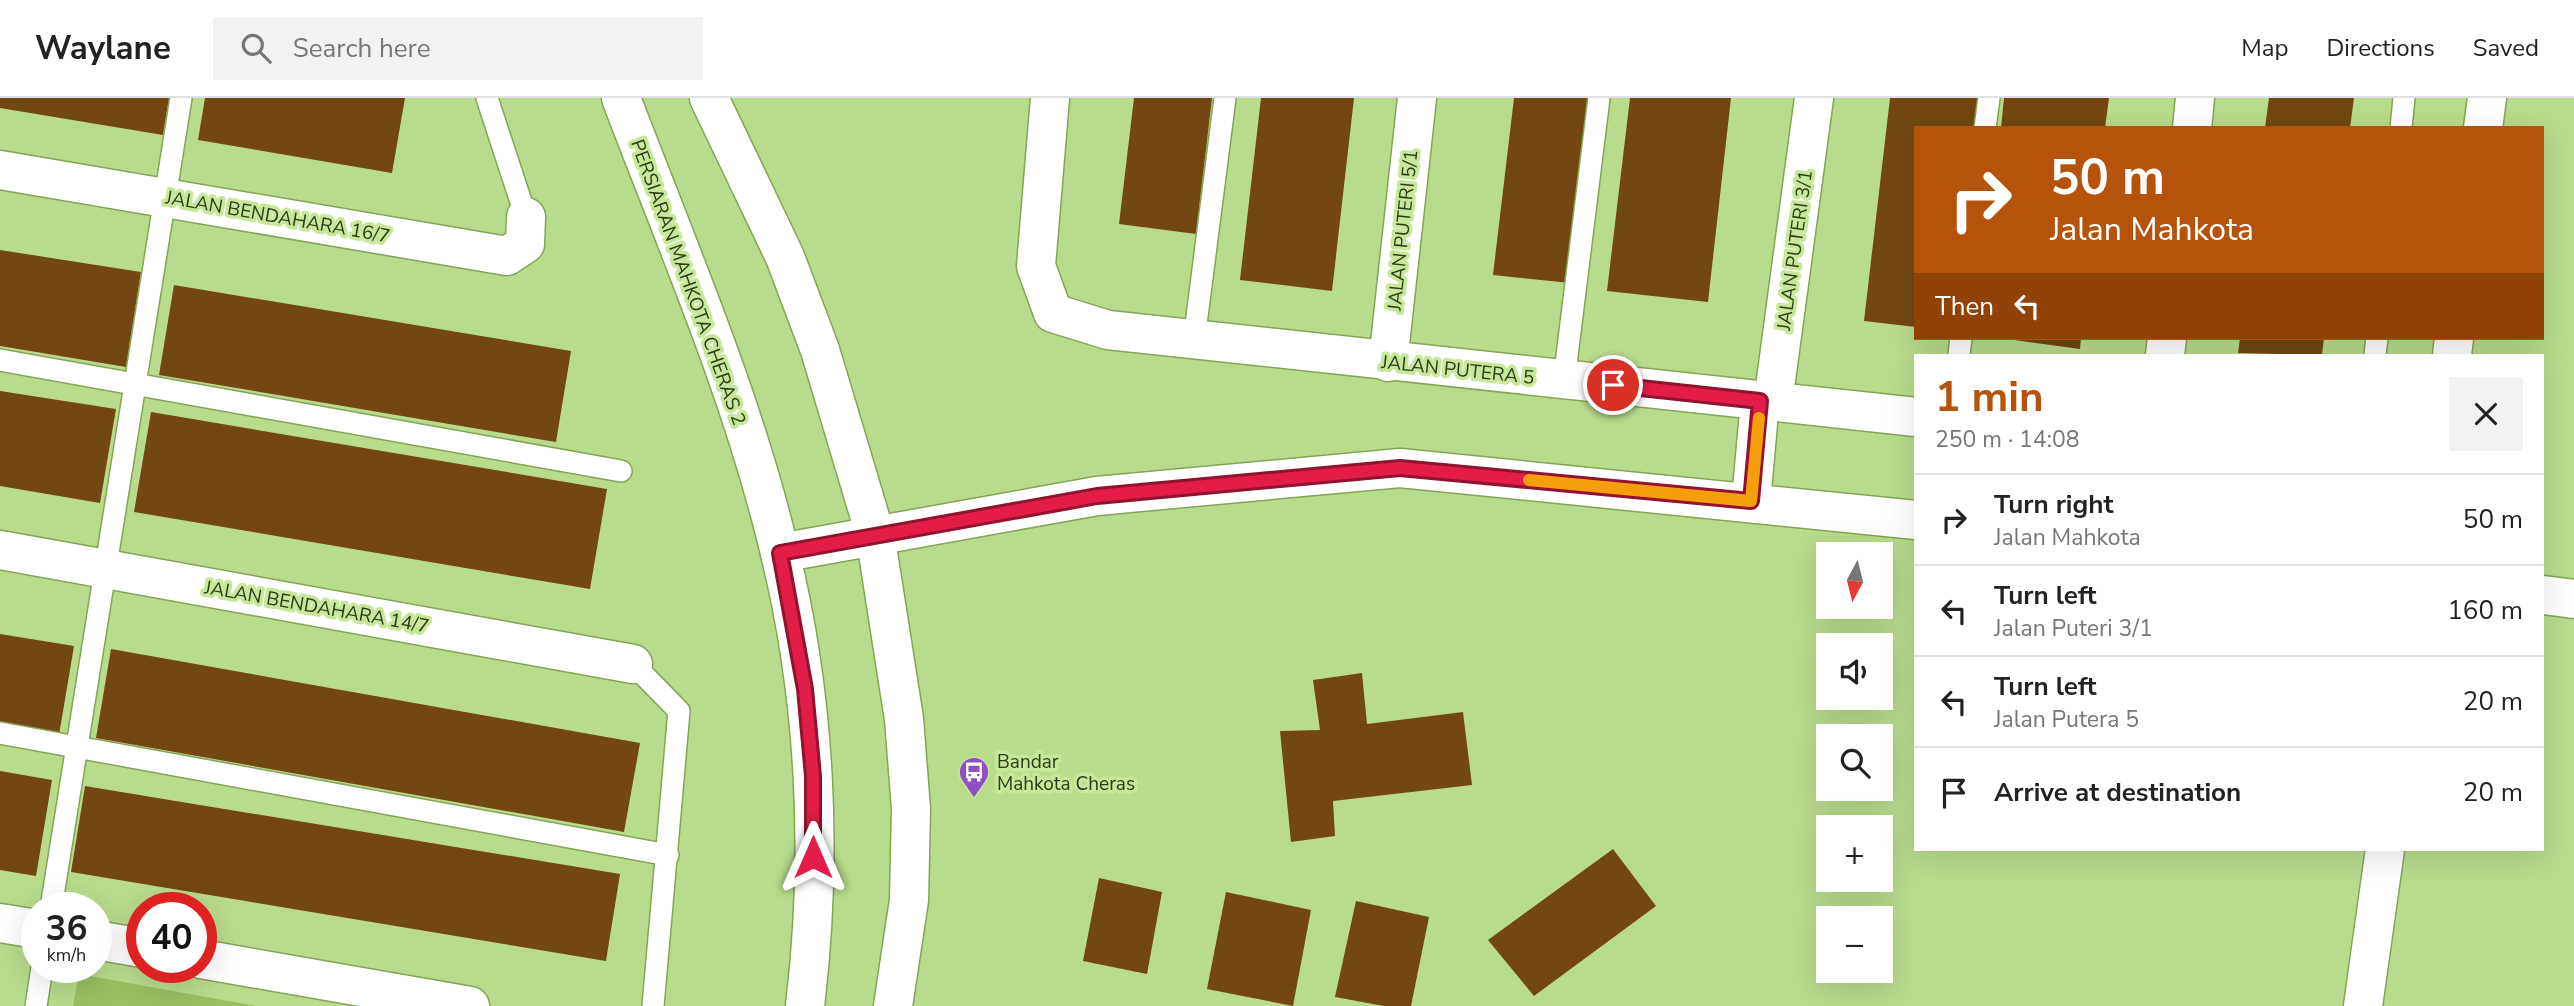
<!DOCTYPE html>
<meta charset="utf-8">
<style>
:root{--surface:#fff;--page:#f2f2f2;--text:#222;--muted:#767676;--line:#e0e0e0;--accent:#b45309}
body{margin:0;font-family:"Nunito Sans",sans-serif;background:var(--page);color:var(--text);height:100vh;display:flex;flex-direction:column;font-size:26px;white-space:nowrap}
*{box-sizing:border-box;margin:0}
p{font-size:23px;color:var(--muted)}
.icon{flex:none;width:38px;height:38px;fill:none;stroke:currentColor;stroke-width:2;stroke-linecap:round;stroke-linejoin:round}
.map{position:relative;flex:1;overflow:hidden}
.sheet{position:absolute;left:1914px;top:256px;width:630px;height:497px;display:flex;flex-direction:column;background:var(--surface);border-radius:0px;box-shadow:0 7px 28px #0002}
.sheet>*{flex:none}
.banner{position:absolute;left:1914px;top:28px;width:630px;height:214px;border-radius:0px;box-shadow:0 7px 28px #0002;background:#b45309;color:#fff;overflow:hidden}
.needle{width:46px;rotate:187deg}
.buttons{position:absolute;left:1816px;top:444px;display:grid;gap:14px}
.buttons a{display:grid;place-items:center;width:77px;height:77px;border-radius:0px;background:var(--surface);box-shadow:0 7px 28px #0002;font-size:35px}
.speed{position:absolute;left:21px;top:794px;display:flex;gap:14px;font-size:35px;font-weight:700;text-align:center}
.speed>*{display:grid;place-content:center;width:91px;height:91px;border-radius:50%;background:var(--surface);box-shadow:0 7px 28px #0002;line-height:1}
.speed small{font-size:18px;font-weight:400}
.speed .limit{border:10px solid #d22;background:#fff;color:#111}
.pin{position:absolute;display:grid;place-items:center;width:60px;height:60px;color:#fff;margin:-30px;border:4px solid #fff;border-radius:50%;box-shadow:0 2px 7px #0007}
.me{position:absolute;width:77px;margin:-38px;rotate:0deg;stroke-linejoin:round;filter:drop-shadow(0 0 5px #0008)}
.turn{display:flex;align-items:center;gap:24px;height:147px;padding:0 21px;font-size:32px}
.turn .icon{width:91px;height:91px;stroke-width:2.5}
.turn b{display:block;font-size:49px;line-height:60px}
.then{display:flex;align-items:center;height:66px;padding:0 21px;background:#0003;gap:14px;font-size:26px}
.round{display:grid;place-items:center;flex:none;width:74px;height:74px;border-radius:0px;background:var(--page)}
.overview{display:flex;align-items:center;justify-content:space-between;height:119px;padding:0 21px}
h1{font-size:42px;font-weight:700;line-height:52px;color:var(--accent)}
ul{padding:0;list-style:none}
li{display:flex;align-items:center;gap:21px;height:91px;padding:0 21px;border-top:2px solid var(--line)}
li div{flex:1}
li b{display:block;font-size:26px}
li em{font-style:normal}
header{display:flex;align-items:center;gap:42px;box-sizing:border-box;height:98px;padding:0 35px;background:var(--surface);border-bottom:2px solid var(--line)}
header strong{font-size:33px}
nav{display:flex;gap:38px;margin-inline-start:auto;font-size:24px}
.search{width:490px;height:63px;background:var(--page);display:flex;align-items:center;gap:18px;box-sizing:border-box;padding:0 24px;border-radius:0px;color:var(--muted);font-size:26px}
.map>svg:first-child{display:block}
.green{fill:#99bf61}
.building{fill:#724711}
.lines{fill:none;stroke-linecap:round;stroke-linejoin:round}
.lane-casing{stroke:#85a457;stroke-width:24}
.street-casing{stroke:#85a457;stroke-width:41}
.secondary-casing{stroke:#85a457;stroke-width:41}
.lane{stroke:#fff;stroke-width:21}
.street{stroke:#fff;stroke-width:38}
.secondary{stroke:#fff;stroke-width:38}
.route-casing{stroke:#92132f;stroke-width:18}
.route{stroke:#e11d48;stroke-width:12}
.slow{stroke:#f59e0b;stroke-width:12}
.labels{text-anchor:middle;stroke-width:7;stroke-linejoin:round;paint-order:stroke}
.street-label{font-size:19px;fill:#2e3b1b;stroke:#c6e898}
.poi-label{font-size:19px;fill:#2e3b1b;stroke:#c6e898;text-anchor:start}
</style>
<header>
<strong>Waylane</strong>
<div class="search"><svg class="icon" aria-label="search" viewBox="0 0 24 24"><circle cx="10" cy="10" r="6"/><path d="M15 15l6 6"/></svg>Search here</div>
<nav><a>Map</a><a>Directions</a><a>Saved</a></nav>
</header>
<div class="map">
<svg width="2574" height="908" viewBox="0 0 2574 908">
<rect width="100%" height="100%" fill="#b9db8c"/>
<path class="green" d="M79,876L256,908H73Z"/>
<path class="building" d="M0,0H169L163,37L0,10Z
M205,0H405L392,75L198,42Z
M1134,0H1212L1196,136L1119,126Z
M1261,0H1354L1332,193L1240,182Z
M1514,0H1592L1570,185L1493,177Z
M1630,0H1731L1708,204L1607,193Z
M1890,0H1982L1978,30H1916V229L1864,223Z
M2004,0H2109L2105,30H2001Z
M2269,0H2354L2350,30H2265Z
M0,152L141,174L126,269L0,248Z
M174,187L571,253L556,344L159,277Z
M2000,240H2081L2080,251Z
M2240,240H2324L2322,257L2238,255Z
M0,293L116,311L100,405L0,388Z
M151,314L607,391L590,491L134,414Z
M0,536L74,548L59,637L0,627Z
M111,551L640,645L624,734L96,640Z
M1362,575L1367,626L1463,614L1472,687L1333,703L1335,738L1291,744L1280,633L1320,632L1313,582Z
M0,673L52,682L36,778L0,772Z
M85,688L620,776L606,863L71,774Z
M1613,751L1656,808L1534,898L1488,842Z
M1099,780L1162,794L1147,876L1083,863Z
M1226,794L1311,812L1293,908L1207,891Z
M1356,803L1429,819L1411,908H1384L1335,899Z"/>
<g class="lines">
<g class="lane-casing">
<path id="lane" d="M487,0L526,119
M1985,30L1989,0
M2401,30L2404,0
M1194,242L1225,0
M1959,257L1961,240
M2375,257L2377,240
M0,262L621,373
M1564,282L1599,0
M633,566L679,613L653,908
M0,635L668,757
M51,810L181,0
M36,908L42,870"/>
</g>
<g class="street-casing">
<path id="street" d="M1050,0L1036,168L1053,215L1108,232L1916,319
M2192,30L2195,0
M2483,30L2487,0
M0,72L507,158L525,146L526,119
M2165,257L2167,240
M2452,257L2454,240
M1388,264L1417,0
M1773,304L1814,0
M1751,403L1760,303
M0,452L633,566
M780,455L1097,398L1400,370L1916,422
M2543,497L2574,501
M0,825L37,831
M96,842L142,850
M201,861L470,908
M2363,908L2385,751"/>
</g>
<g class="secondary-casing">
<path id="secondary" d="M621,0C678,150 743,299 780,455C816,602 823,758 805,908
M709,0L785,159L820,252L875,436L904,621L911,711L909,802L893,908"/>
</g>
<use href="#lane" class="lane"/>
<use href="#street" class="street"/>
<use href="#secondary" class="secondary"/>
</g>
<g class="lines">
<g class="route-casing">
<path id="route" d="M813,759V678L805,591L780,455L1097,398L1400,370L1751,403L1760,303L1613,287"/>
</g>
<use href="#route" class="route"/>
<path class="slow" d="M1529,382L1751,403L1759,320"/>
</g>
<defs>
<g id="bus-pin" transform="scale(1.575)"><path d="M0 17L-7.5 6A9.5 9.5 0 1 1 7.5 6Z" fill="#904fc4" stroke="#c6e898"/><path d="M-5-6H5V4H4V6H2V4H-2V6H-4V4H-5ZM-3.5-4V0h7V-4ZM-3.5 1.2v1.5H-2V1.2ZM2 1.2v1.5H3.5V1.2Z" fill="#fff"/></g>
</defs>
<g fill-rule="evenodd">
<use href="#bus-pin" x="974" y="674"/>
</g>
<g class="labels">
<g class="street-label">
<text transform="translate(278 118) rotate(10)" y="7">JALAN BENDAHARA 16/7</text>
<text transform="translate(1402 132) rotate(-84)" y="7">JALAN PUTERI 5/1</text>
<text transform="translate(1794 152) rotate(-82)" y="7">JALAN PUTERI 3/1</text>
<text transform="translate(689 184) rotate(70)" y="7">PERSIARAN MAHKOTA CHERAS 2</text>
<text transform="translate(1458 271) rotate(6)" y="7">JALAN PUTERA 5</text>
<text transform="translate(317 508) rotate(10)" y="7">JALAN BENDAHARA 14/7</text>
</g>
<g class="poi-label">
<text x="997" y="670">Bandar<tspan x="997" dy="22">Mahkota Cheras</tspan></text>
</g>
</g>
</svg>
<div class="buttons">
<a><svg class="needle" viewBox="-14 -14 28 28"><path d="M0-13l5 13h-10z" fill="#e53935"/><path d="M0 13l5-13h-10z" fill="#767676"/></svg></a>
<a><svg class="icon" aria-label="sound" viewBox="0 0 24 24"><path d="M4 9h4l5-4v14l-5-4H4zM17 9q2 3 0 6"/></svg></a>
<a><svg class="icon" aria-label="search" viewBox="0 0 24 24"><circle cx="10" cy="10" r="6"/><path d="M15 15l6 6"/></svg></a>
<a>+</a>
<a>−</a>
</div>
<div class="speed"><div>36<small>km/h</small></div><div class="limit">40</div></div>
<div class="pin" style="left:1613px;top:287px;background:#d93025"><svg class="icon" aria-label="arrive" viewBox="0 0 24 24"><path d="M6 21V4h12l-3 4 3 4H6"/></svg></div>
<svg class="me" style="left:813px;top:759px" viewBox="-20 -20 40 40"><path d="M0-17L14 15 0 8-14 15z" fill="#e11d48" stroke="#fff" stroke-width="4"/></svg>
<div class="banner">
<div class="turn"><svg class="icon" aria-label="right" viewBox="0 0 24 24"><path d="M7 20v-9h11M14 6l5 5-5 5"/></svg><div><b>50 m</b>Jalan Mahkota</div></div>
<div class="then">Then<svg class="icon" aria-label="left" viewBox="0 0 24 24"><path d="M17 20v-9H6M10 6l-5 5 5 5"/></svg></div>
</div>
<section class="sheet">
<div class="overview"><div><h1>1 min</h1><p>250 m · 14:08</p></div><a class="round"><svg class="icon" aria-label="close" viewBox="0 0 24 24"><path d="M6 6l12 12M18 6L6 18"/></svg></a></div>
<ul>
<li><svg class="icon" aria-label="right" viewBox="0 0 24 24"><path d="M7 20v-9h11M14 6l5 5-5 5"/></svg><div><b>Turn right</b><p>Jalan Mahkota</p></div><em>50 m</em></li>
<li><svg class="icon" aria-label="left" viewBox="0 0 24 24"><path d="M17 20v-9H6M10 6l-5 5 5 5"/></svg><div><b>Turn left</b><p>Jalan Puteri 3/1</p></div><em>160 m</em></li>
<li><svg class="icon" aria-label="left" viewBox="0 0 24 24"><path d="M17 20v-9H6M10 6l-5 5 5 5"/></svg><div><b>Turn left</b><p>Jalan Putera 5</p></div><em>20 m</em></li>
<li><svg class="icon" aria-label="arrive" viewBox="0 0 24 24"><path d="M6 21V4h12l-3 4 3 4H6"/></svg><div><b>Arrive at destination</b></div><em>20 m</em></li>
</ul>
</section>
</div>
